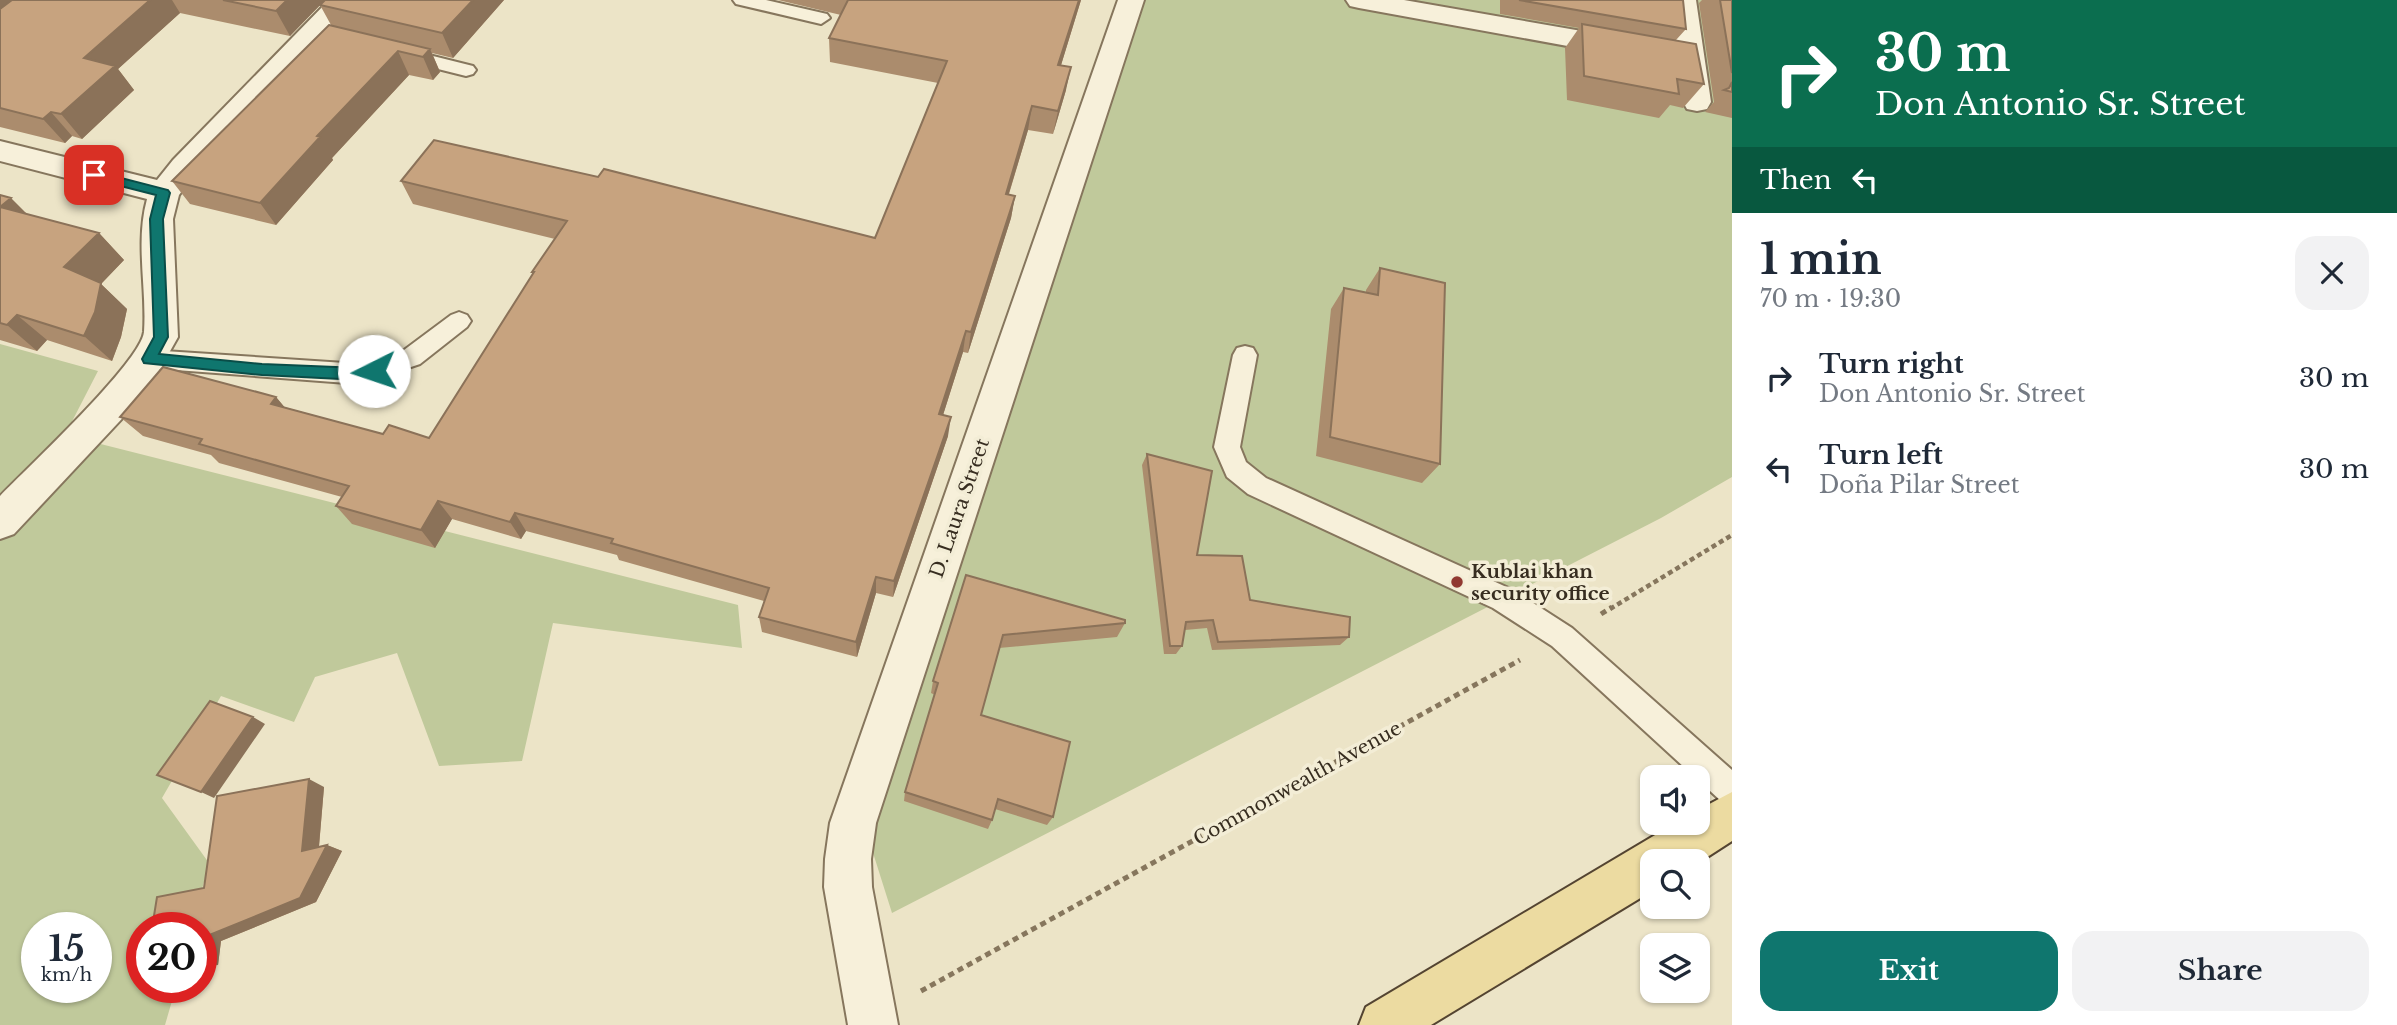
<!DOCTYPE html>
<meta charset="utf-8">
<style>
:root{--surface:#fff;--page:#f2f2f3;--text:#1f2937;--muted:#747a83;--accent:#0f766e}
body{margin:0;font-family:"Libre Baskerville",serif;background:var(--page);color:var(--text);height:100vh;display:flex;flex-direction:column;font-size:26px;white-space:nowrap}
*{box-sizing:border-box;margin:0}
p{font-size:23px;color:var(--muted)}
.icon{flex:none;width:38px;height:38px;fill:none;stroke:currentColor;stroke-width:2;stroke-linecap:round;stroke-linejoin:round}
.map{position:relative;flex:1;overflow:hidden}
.side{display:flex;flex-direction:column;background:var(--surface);width:665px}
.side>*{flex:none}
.guide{background:#0b6e4f;color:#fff;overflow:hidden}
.tools{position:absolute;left:1640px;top:765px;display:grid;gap:14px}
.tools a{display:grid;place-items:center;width:70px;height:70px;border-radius:14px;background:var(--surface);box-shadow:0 2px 5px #0004;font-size:35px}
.speed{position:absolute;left:21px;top:912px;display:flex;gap:14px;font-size:35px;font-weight:700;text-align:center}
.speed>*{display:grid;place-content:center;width:91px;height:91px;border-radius:50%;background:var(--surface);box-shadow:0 2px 5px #0004;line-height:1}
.speed small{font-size:18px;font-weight:400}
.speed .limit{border:10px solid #d22;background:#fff;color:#111}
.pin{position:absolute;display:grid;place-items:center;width:60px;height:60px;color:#fff;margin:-30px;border-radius:14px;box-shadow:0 4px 10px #0006}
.me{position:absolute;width:77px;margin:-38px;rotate:266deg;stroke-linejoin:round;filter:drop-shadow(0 0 5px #0008)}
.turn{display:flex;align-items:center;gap:24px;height:147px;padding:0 28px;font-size:32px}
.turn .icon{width:91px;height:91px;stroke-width:2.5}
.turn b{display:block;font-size:49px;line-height:60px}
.then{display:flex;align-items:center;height:66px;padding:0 28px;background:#0003;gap:14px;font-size:26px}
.round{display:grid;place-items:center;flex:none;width:74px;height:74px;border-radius:21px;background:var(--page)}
.overview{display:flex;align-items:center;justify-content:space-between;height:119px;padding:0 28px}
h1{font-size:42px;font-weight:700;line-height:52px}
.cta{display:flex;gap:14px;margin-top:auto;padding:14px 28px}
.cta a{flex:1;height:80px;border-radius:21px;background:var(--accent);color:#fff;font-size:28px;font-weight:700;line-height:80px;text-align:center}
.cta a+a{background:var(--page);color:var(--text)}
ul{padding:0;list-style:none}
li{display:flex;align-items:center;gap:21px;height:91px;padding:0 28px}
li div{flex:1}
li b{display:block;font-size:26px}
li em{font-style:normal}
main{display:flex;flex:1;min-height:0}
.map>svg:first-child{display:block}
.green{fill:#c0c99b;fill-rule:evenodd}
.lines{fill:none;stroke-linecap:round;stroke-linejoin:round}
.lane-casing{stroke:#86765d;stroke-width:4}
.street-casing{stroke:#86765d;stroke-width:4}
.primary-casing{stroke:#544431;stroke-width:4}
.path-far1{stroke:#86765d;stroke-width:4.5;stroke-dasharray:5 3.5;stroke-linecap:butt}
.path{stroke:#86765d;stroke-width:5;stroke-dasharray:6 4.5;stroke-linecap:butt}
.lane{fill:#f7f0da;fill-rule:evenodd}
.street{fill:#f7f0da;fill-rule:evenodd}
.primary{fill:#ecdba1;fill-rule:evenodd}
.wall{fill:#ab8c6d}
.shaded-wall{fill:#8b7259}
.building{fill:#c7a37f;stroke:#8b7259;stroke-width:2}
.route{fill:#0f766e;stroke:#0a4d48;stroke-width:2}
.poi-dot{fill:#913931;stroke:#f3edd6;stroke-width:2.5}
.labels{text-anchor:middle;stroke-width:7;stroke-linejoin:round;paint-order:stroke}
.street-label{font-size:19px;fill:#372d20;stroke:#f3edd6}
.poi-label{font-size:19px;font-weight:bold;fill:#372d20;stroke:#f3edd6;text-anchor:start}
</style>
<main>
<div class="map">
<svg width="1732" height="1025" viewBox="0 0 1732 1025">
<rect width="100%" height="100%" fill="#ece4c7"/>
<path class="green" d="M1140,0H1732V477L1661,518L892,913L868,837Z
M0,344L98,371L65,435L738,605L742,648L553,623L522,761L439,766L397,653L315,677L294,722L221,696L162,798L209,863L192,927L142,928V987H176L165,1025H0ZM37,928H96V987H37Z"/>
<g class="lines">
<g class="lane-casing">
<path id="lane" d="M733,0H766L827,14L830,18L821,24L736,4Z
M401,48L473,66L476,70L473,74L466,76L394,58L392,54Z
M459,312L467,315L471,321L467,327L420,364L360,384L149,368L141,366L137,359L141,352L149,350L360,364L404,350L451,315Z
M1245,346L1253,348L1257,355L1240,447L1246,462L1266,478L1513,590L1572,628L1732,770V805L1721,801L1552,646L1493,608L1248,494L1227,477L1214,447L1233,355L1237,348Z"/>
</g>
<g class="street-casing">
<path id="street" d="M329,0H357L195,174L179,195L173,219L178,337L147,392L14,534L0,539V496C26,469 141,362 144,332C147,288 135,243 147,199L0,161V141L157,180L173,160Z
M1118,0H1144L876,823L871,859L872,887L898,1025H848L824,887L825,859L830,823Z
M1346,0H1404L1622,38L1632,41L1636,47L1632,53L1622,56L1359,8L1350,6Z
M1670,0H1696L1711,102L1707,109L1697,111L1687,109L1683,102Z"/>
</g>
<g class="primary-casing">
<path id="primary" d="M1732,792V841L1698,863L1652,861V891L1431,1025H1359L1366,1007L1677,822H1698V810Z"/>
</g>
<path class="path-far1" d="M1610,609L1732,535"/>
<path class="path" d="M1601,614L1612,607
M921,991L1520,660"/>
<use href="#lane" class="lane"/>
<use href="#street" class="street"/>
<use href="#primary" class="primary"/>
</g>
<path class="wall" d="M0,0H504L453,58L432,53L440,72L433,80L409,75L332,158L333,160L276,225L190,204L172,181L331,25L320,5L290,36L180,13L118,69L134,90L82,139L72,136L65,143L0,127Z
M778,0H1081L1061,65L1066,90L1053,134L1028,130L1009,194L1015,196L1011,218L968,353L963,352L943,415L948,436L893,597L876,593L857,657L762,632L759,617L764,601L619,560L617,555L526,531L521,539L452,519L435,548L352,524L336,506L342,497L219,463L211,455L143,436L120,417L276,397L284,407L383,434L429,438L533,275L532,272L555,239L413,204L401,181L598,177L875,238L938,83L830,62L829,38L841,15Z
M1500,0H1683L1686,29L1676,40L1704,84L1683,108L1670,105L1659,118L1567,100L1565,48L1579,28L1500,14Z
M1702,0H1732V118L1705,112L1714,102L1699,3Z
M0,195L27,214L99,233L124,260L101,284L127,309L121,337L112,361L47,340L37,351L0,340Z
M1380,268L1440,464L1422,483L1316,456L1331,309L1344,288L1366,293V290Z
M1147,454L1197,555L1250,600L1349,637L1340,645L1212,650L1207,628L1185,630L1182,646L1176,654H1164L1142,465Z
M966,575L1125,623L1117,637L999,648L981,715L1053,817L1047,825L995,809L992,820L988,829L904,801L905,792L935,695L931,693L933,681Z
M324,787L319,847L327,845L342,851L316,902L221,941L218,965L201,968V928L204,888Z"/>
<path class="shaded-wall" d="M0,0H23L0,18Z
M150,0H172L180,13L118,69L134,90L82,139L61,114L84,58Z
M287,0H325L290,36L276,11Z
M473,0H504L453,58L442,33Z
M1079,0H1081L1054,88L1058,65Z
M430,49L440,72L433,80L423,57Z
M398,51L409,75L332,158L333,160L276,225L260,203L317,136Z
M1071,67L1066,90L1053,134L1058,111Z
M1032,106L1028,130L1002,216L1006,194Z
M51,112L72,136L65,143L43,119Z
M1015,196L1011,218L968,353L971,332Z
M11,198L38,225L0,207Z
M99,233L124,260L101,284L127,309L121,337L112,361L84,336L64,267Z
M17,315L47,340L37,351L7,325Z
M966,331L963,352L937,434L939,414Z
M276,397L293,417L271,404Z
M951,417L948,436L893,597L894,581Z
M438,501L452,519L435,548L421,530Z
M515,513L526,531L521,539L510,522Z
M876,577V593L857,657L856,642Z
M253,717L265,724L214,798L201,792Z
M309,779L324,787L318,857L302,851Z
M327,845L342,851L316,902L221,941L218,965L201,962L202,938Z"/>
<path class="building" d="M12,0H150L84,58L115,66L61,114L51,112L43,119L0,108V9Z
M223,0H287L276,11Z
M325,0H473L442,33L320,5Z
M848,0H1079L1058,65L1071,67L1058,111L1032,106L1006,194L1015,196L971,332L966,331L939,414L951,417L894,581L876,577L856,642L759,617L769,588L611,543L613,539L515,513L510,522L438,501L421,530L336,506L349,486L199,444L202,439L120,417L163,367L276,397L271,404L383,434L389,425L429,438L534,272H532L567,221L401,181L434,140L598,177L604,169L875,238L947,61L829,38Z
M1519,0H1683L1686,29Z
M1720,0H1732V73Z
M1582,24L1696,44L1704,84L1677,79L1679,94L1584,76Z
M329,25L430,49L423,57L398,51L317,136L320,137L260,203L172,181Z
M1732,82V92L1724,90L1729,88Z
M0,195L11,198L0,207L99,233L64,267L101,283L95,312L84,336L17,315L7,325L0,323Z
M1380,268L1445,283L1440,464L1330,437L1344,288L1378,295Z
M1147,454L1212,471L1197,555L1242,556L1250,600L1350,617L1349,637L1218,642L1213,620L1186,622L1182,646H1170Z
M966,575L1125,620V623L1003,635L981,715L1070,742L1053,817L998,799L992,820L905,792L938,683L933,681Z
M210,701L253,717L201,792L157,775Z
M309,779L302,851L327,845L300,898L202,938L201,944V928H152L157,897L204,888L217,796Z"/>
<path class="route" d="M94,171L168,190L170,193L163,219L168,337L159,354L262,364L360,368L374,365L381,371L379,375L360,380L262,375L144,363L142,359L154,337L150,219L156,195L89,178V172Z"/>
<circle class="poi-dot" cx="1457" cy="582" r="7"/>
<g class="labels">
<g class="street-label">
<text transform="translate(959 508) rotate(-71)" y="7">D. Laura Street</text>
<text transform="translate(1297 783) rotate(-29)" y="7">Commonwealth Avenue</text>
</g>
<g class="poi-label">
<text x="1471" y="578">Kublai khan<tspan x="1471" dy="22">security office</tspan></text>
</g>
</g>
</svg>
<div class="tools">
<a><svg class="icon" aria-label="sound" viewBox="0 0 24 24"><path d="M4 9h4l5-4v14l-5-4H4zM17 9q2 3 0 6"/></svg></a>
<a><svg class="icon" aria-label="search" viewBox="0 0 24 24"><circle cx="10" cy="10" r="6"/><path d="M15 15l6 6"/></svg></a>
<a><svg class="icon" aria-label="layers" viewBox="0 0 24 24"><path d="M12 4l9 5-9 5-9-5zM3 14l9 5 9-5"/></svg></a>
</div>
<div class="speed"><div>15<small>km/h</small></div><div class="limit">20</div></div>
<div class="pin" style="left:94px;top:175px;background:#d93025"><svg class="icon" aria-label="arrive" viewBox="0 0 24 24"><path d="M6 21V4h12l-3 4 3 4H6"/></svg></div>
<svg class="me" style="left:374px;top:371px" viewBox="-20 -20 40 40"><circle r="19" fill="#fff"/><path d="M0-13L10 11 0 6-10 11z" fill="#0f766e"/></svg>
</div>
<section class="side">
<div class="guide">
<div class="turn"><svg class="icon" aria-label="right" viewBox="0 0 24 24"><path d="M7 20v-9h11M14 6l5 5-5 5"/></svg><div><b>30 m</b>Don Antonio Sr. Street</div></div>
<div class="then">Then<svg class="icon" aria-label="left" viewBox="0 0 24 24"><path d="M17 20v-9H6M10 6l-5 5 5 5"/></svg></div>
</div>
<div class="overview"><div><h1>1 min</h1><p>70 m · 19:30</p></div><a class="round"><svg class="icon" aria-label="close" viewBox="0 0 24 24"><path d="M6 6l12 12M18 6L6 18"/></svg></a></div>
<ul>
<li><svg class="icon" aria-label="right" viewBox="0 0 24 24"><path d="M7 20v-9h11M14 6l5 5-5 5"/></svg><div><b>Turn right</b><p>Don Antonio Sr. Street</p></div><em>30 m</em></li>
<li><svg class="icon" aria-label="left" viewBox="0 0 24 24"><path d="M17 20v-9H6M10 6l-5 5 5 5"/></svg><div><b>Turn left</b><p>Doña Pilar Street</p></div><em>30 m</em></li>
</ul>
<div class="cta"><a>Exit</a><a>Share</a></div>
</section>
</main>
